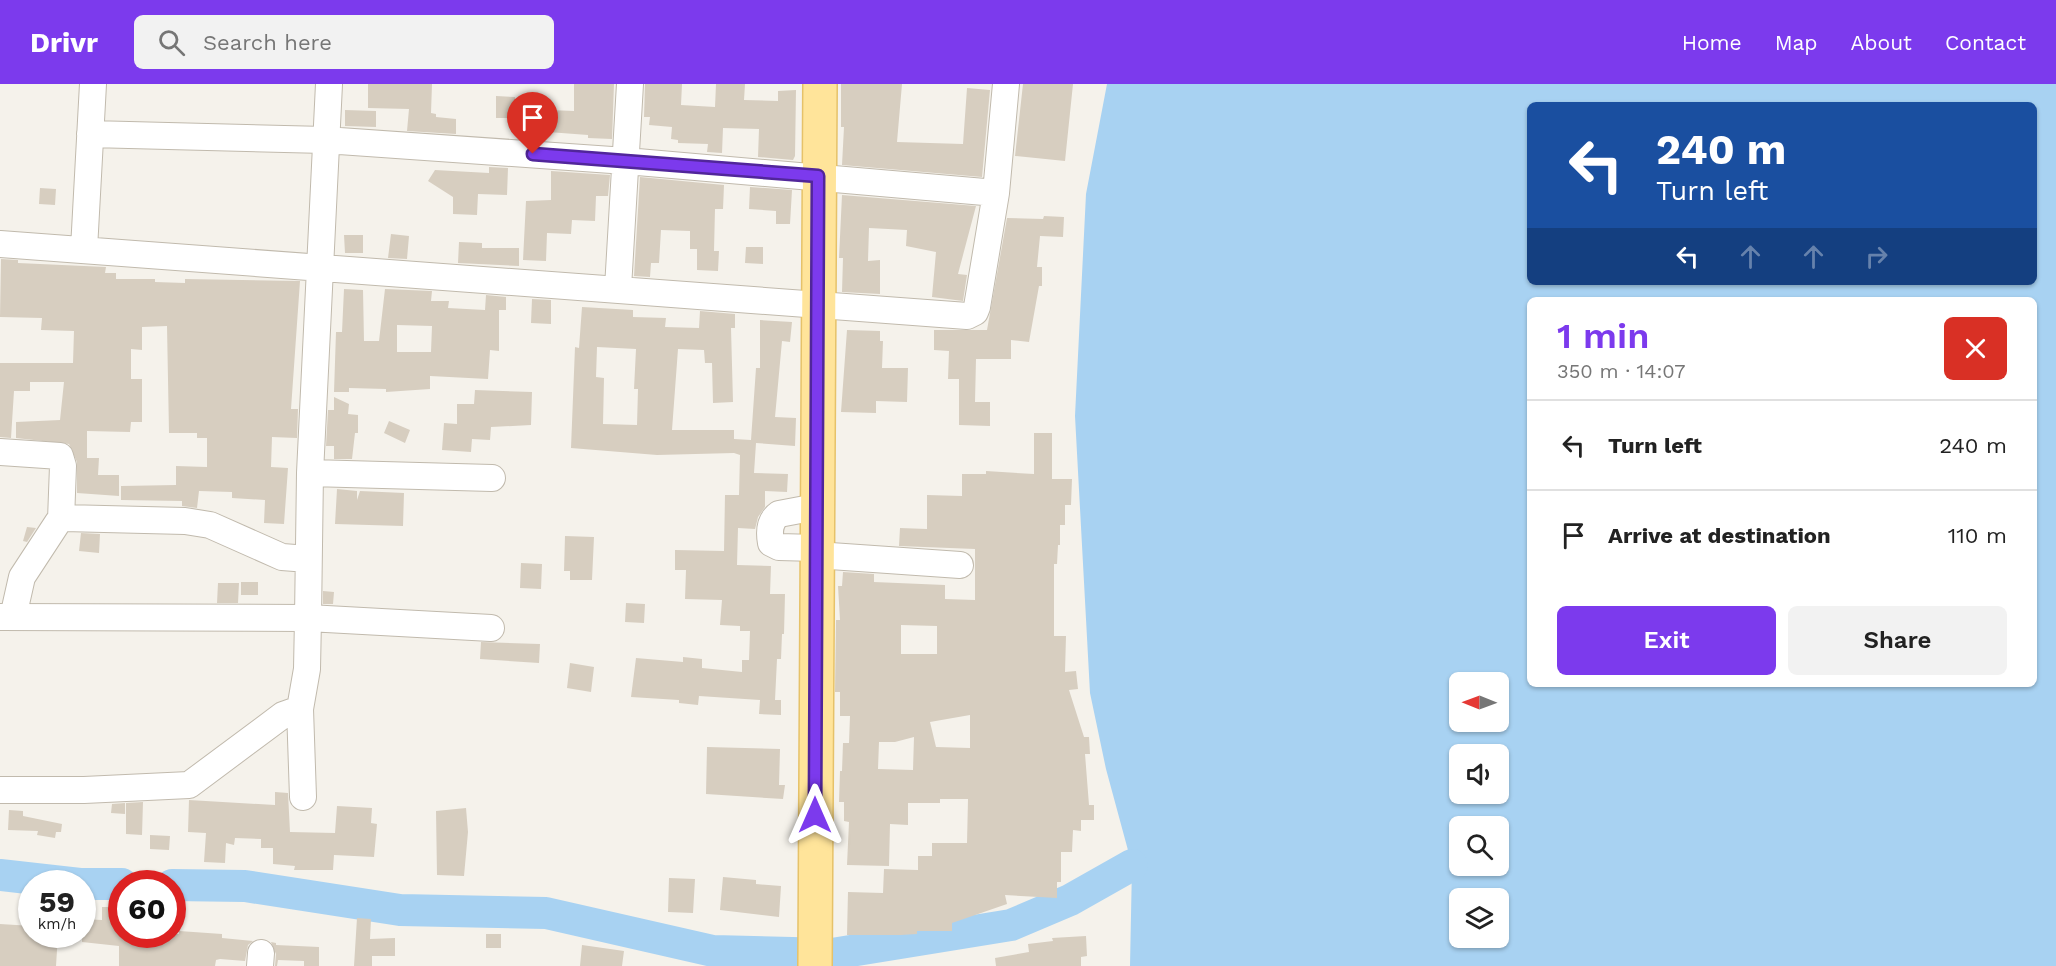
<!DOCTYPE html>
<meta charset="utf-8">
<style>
:root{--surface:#fff;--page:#f2f2f2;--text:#222;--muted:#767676;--line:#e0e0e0;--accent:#7c3aed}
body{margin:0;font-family:"Work Sans",sans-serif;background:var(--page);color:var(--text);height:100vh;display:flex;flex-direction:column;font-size:22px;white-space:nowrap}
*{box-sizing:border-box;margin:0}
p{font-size:20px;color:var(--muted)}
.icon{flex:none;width:33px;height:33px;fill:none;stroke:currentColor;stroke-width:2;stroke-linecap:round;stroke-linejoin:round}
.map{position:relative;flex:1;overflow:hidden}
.sheet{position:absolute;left:1527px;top:213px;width:510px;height:390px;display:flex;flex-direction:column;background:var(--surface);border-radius:9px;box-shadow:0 2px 4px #0004}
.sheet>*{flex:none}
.banner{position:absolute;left:1527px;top:18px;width:510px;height:183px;border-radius:9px;box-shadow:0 2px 4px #0004;background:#1a4fa0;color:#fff;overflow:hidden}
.needle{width:39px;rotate:271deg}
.buttons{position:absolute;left:1449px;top:588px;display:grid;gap:12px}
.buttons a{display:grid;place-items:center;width:60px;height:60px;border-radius:9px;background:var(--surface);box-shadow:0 2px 4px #0004;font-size:30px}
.speed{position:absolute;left:18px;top:786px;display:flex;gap:12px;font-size:30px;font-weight:700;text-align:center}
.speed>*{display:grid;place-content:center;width:78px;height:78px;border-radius:50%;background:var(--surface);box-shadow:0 2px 4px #0004;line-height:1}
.speed small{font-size:15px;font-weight:400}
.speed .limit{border:9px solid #d22;background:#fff;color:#111}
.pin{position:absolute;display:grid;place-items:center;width:51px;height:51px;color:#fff;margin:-62px -26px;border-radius:50% 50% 50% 0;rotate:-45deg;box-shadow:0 0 6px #0007}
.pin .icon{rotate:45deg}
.me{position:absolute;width:66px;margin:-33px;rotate:0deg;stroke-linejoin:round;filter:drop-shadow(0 0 4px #0008)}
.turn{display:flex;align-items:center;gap:21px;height:126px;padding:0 30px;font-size:27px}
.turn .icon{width:78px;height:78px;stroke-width:2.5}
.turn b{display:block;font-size:42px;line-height:51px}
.lanes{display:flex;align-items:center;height:57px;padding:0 30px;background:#0003;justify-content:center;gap:30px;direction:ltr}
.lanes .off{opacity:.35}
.round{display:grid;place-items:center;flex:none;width:63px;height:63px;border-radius:9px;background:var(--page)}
.summary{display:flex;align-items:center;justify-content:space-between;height:102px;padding:0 30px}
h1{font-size:36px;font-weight:600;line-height:45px;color:var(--accent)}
.cta{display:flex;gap:12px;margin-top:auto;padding:12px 30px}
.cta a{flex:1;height:69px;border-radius:9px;background:var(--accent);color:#fff;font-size:24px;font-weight:600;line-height:69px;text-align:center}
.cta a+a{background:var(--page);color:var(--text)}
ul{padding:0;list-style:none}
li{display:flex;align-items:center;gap:18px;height:90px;padding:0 30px;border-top:2px solid var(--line)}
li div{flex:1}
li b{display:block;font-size:22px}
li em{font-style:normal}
header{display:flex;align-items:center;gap:36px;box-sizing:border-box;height:84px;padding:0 30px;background:var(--accent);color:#fff}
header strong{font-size:28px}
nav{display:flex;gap:33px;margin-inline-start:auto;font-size:21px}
.search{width:420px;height:54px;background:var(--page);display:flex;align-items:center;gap:15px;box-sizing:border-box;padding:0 21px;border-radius:9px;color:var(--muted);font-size:22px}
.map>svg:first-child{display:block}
.water{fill:#a8d2f2;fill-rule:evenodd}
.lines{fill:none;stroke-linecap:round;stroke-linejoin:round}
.river{stroke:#a8d2f2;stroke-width:32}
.building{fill:#d7cec0;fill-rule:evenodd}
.minor-casing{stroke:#c1baad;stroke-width:28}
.major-casing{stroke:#e6c269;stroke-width:36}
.minor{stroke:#fff;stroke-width:26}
.major{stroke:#ffe49a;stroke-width:33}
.route-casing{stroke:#51269a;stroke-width:15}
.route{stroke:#7c3aed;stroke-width:10}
</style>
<header>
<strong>Drivr</strong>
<div class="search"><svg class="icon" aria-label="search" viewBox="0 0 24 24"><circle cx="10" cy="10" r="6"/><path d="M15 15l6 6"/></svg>Search here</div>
<nav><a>Home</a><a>Map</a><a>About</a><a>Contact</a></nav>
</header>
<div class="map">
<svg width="2056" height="882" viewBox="0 0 2056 882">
<rect width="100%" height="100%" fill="#f5f2eb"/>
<path class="water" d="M1107,0H2056V882H1130L1132,781L1106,685L1090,609L1075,332L1086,110ZM1530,21H2034V198H1530ZM1530,216H2034V600H1530ZM1460,598H1498V638H1460ZM1460,670H1498V710H1460ZM1460,742H1498V782H1460ZM1498,814V854H1460V814Z"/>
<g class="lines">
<path class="river" d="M0,791L80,800
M82,800H122
M172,801L245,802L400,826L546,829L713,867L832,870L1011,841L1070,816L1132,781"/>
</g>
<path class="building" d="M368,0H432L431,29L436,30V33L456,35V50L407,47L409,25L368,24Z
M574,0H614L612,55L588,54V51L548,48L549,26L574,27Z
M645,0H682L681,21L715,23L716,0H745L744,16L778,17V7L796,6L795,72L793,76L758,73L759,45L723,44L722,69L707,68L708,60L678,59V56L671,55L672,43L649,41L650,33H644Z
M841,0H902L897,58L963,60L967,4L990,6L982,93L842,81L844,43H841Z
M1023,0H1073L1065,77L1015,72Z
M496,12L515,13V34H496Z
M345,26L376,27V43L345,42Z
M489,83L508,84L507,111L478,110L477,131L453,130V113L428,97L435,86L489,89Z
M551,87L610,91L608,112H596L595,137L572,136L571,150L547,149L546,177L523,176L526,117L551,116Z
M640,93L724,101L723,125H715L714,167H719L718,187L697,186V165H690V147L661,146L659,179H651L650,193L634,192Z
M750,103L792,106L790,140H776V127L749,125Z
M40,104L56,105L55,121L39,120Z
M842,111L976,122L958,190L967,191L963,217L932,213L936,168L906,162L907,146L869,144L868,177L880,176V210L842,208L843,174H839Z
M1044,132L1064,133L1063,153L1040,152L1037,183H1042V202H1039L1029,258L1011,256V275H976L975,318H990V342L959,341V295H948L949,267L934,266V246H987L1007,134L1043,135Z
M391,150L409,152L407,175L388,174Z
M344,151H363V169H345Z
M459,158L482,159V164H519V182L458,179Z
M746,163H763V180L745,179Z
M1,175L18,176V179L106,183L105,189H116V195H155V198L185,199V195L300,197L291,325H298L297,354L272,353L271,383L288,384L284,440L264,439L265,416L232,414V408L199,407L197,424L182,422V417L121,416V402L176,401V382L207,383V354H197V349H169L167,242L142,243V266L131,265V295H142V338H131L130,348L87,347V374H99L98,391H119V412L77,409V378L69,360L16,354V338L60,336L64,298H30V307H14L11,354L0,353V279H73L74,247L41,246L42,234L0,233Z
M344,205L363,206L364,257H379L385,205L432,207L431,217H449L448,224L485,226L486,211L506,213V226H499V267L490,266L488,295L430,292V305L386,308V305L349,304V308H334L336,248H342ZM397,241L432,242L431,268H397Z
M532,215L551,216V240L531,239Z
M582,223L633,226V233L666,234L665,243L699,244L700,227L735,230V244H731L733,318L713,319L712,279H705L704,266L678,265L672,346H734V355L751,356L756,284H760V236L792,238L790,258L782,257L775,333L796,334L795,362L756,359L754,389L788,390L787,408L765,407V423L758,433L755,445L738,444L737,481L771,482L770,510H785L784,550H782L781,575H777L775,616H781V631L759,630L760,616L699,612L698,621L679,619V616L631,613L636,574L683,578V573L702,575V584L742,588V576H749L750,547H740V542L720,541L722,516L685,515L686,486H675V466L724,467L725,411H739L740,371L734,369L657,371L571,364L575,263L579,264ZM597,263L636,265L634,305H638L637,341L603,340L604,294L596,293Z
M847,246L880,247V257H883L882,284H908L907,318L876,317V329L841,328Z
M475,306L532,308L531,341L491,343L490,356L472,355L471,368L442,366L444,339L457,340V320H474Z
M334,313L349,320L348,330L358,331V349H355L352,375H334V362H326L328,326H334Z
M389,337L410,346L405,359L384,349Z
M1034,349H1052V395H1072L1071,421H1065V441H1060V461H1058L1057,480H1054V552H1066L1065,588L1076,587L1078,605L1069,606L1084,653H1089L1090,670H1085L1089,721H1094V736H1081V747L1073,746L1072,768H1061V798H1057V814L1005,811L1007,820L952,839V847H917V850L901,851H847L848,808L883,809L884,785L918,786V772H932V759H967L968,715H940V719H908V741L890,740L889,782L847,781L849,738L844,737V718H839L840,687H842L843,659H849L850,632H840V608H835L836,536H840L838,502H842L843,488L874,490V498L945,501V515L975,516V465L899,462L900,444L927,445V411L962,412V390H986V387L1034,390ZM901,541L937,542V570H901ZM970,631V664L936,663L930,638ZM914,653L913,686L878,685L879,658H895Z
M337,405L357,407V416L360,407L404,409L403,442L335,440Z
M27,443L36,444L27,458L23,457Z
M81,449L100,450L99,469L79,467Z
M565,452L594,453L592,496H570V487H564Z
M521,479L542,480L541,505L520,504Z
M241,498H258V511H241Z
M218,499H239L238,519H217Z
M323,507L334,508L333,520H323Z
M626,519L645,520L644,539L625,538Z
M481,558L540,560L539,579L480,575Z
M570,579L594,583L591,608L567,604Z
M707,663L780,665L779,701H785L783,715L706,710Z
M275,708L288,709L290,748L335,749L337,722L372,724L371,739L377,740L374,773L334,771L333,786H294L295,782L273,780V764H261V755L235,754L234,761L226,759L225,779L204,778L206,749L188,748L189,716L275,721Z
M143,718L142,751L126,750V719Z
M125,719V730L111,729L112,720Z
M466,724L468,748L464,792L437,791L436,727Z
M9,726L23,727V732L62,740L61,748H56L55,754L37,751L38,747L8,746Z
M150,751L170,752L169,766L150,765Z
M723,793L756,796V800L781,802L779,833L720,826Z
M669,794L695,795L693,829L668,828Z
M102,823H122V850H179V847L222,850V854L253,857L248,861L245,877L220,875L216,876L215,882H119V862L82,858V835L102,836Z
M357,834L371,835L370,855L395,854V872H372V882H354Z
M0,840L32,842V850H58L56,882H0Z
M486,850H501V864H486Z
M1086,852L1087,872L1081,873V882H996L995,874L1029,868L1028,860L1053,857L1052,854Z
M271,858L276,859V861L319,863V882H304V877L278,876L277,882H275L276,870Z
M582,861L624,867L622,882H580Z"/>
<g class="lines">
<g class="minor-casing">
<path id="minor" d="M90,50L325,56L626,77L996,109
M0,160L967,232L975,228L977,223L996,109L1006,0
M84,165L93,0
M618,204L630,0
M0,368L60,372L63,382L61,436
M310,389L492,394
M816,423L779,430C769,437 769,448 771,459L779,463L816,464
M816,471L960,481
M0,533L308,534L310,389L329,0
M13,533L22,493L58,438L64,434L185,437L210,441L282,473L308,475
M0,706H84L189,701L283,631L300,625
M303,713L300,625L307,585L308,534L491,544
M260,882L261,869"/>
</g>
<g class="major-casing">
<path id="major" d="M815,882L820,0"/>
</g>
<use href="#minor" class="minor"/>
<use href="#major" class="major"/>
</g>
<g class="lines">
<g class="route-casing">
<path id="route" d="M533,70L818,92L815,731"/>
</g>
<use href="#route" class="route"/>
</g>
</svg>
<div class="buttons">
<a><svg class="needle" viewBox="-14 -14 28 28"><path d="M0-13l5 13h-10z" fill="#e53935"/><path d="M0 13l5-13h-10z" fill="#767676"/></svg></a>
<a><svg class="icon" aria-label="sound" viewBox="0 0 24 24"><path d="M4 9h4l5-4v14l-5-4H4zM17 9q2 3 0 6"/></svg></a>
<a><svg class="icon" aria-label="search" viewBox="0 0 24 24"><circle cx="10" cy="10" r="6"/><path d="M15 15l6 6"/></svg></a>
<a><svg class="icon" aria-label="layers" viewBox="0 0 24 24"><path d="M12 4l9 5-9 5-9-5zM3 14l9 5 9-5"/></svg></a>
</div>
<div class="speed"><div>59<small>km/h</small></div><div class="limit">60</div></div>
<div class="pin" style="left:533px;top:70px;background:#d93025"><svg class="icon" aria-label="arrive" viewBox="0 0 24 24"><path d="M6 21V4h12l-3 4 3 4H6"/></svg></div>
<svg class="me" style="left:815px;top:731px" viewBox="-20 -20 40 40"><path d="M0-17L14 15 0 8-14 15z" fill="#7c3aed" stroke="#fff" stroke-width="4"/></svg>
<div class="banner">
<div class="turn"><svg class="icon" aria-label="left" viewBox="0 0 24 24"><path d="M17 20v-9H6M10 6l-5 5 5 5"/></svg><div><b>240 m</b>Turn left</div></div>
<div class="lanes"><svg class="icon" aria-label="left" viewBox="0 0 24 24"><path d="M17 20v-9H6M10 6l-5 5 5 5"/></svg><svg class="icon off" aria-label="ahead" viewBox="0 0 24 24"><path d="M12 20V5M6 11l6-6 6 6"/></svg><svg class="icon off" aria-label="ahead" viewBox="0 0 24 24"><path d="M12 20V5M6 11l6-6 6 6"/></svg><svg class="icon off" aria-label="right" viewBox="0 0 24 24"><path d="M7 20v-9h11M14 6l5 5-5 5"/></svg></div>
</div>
<section class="sheet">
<div class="summary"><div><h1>1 min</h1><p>350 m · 14:07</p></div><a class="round" style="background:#d93025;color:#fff"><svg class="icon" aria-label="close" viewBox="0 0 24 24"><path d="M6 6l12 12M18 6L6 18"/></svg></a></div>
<ul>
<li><svg class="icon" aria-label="left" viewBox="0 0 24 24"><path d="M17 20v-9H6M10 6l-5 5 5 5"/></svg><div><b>Turn left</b></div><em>240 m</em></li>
<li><svg class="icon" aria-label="arrive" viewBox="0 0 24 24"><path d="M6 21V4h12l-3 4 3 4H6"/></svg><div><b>Arrive at destination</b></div><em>110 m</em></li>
</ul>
<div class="cta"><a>Exit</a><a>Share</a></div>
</section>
</div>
